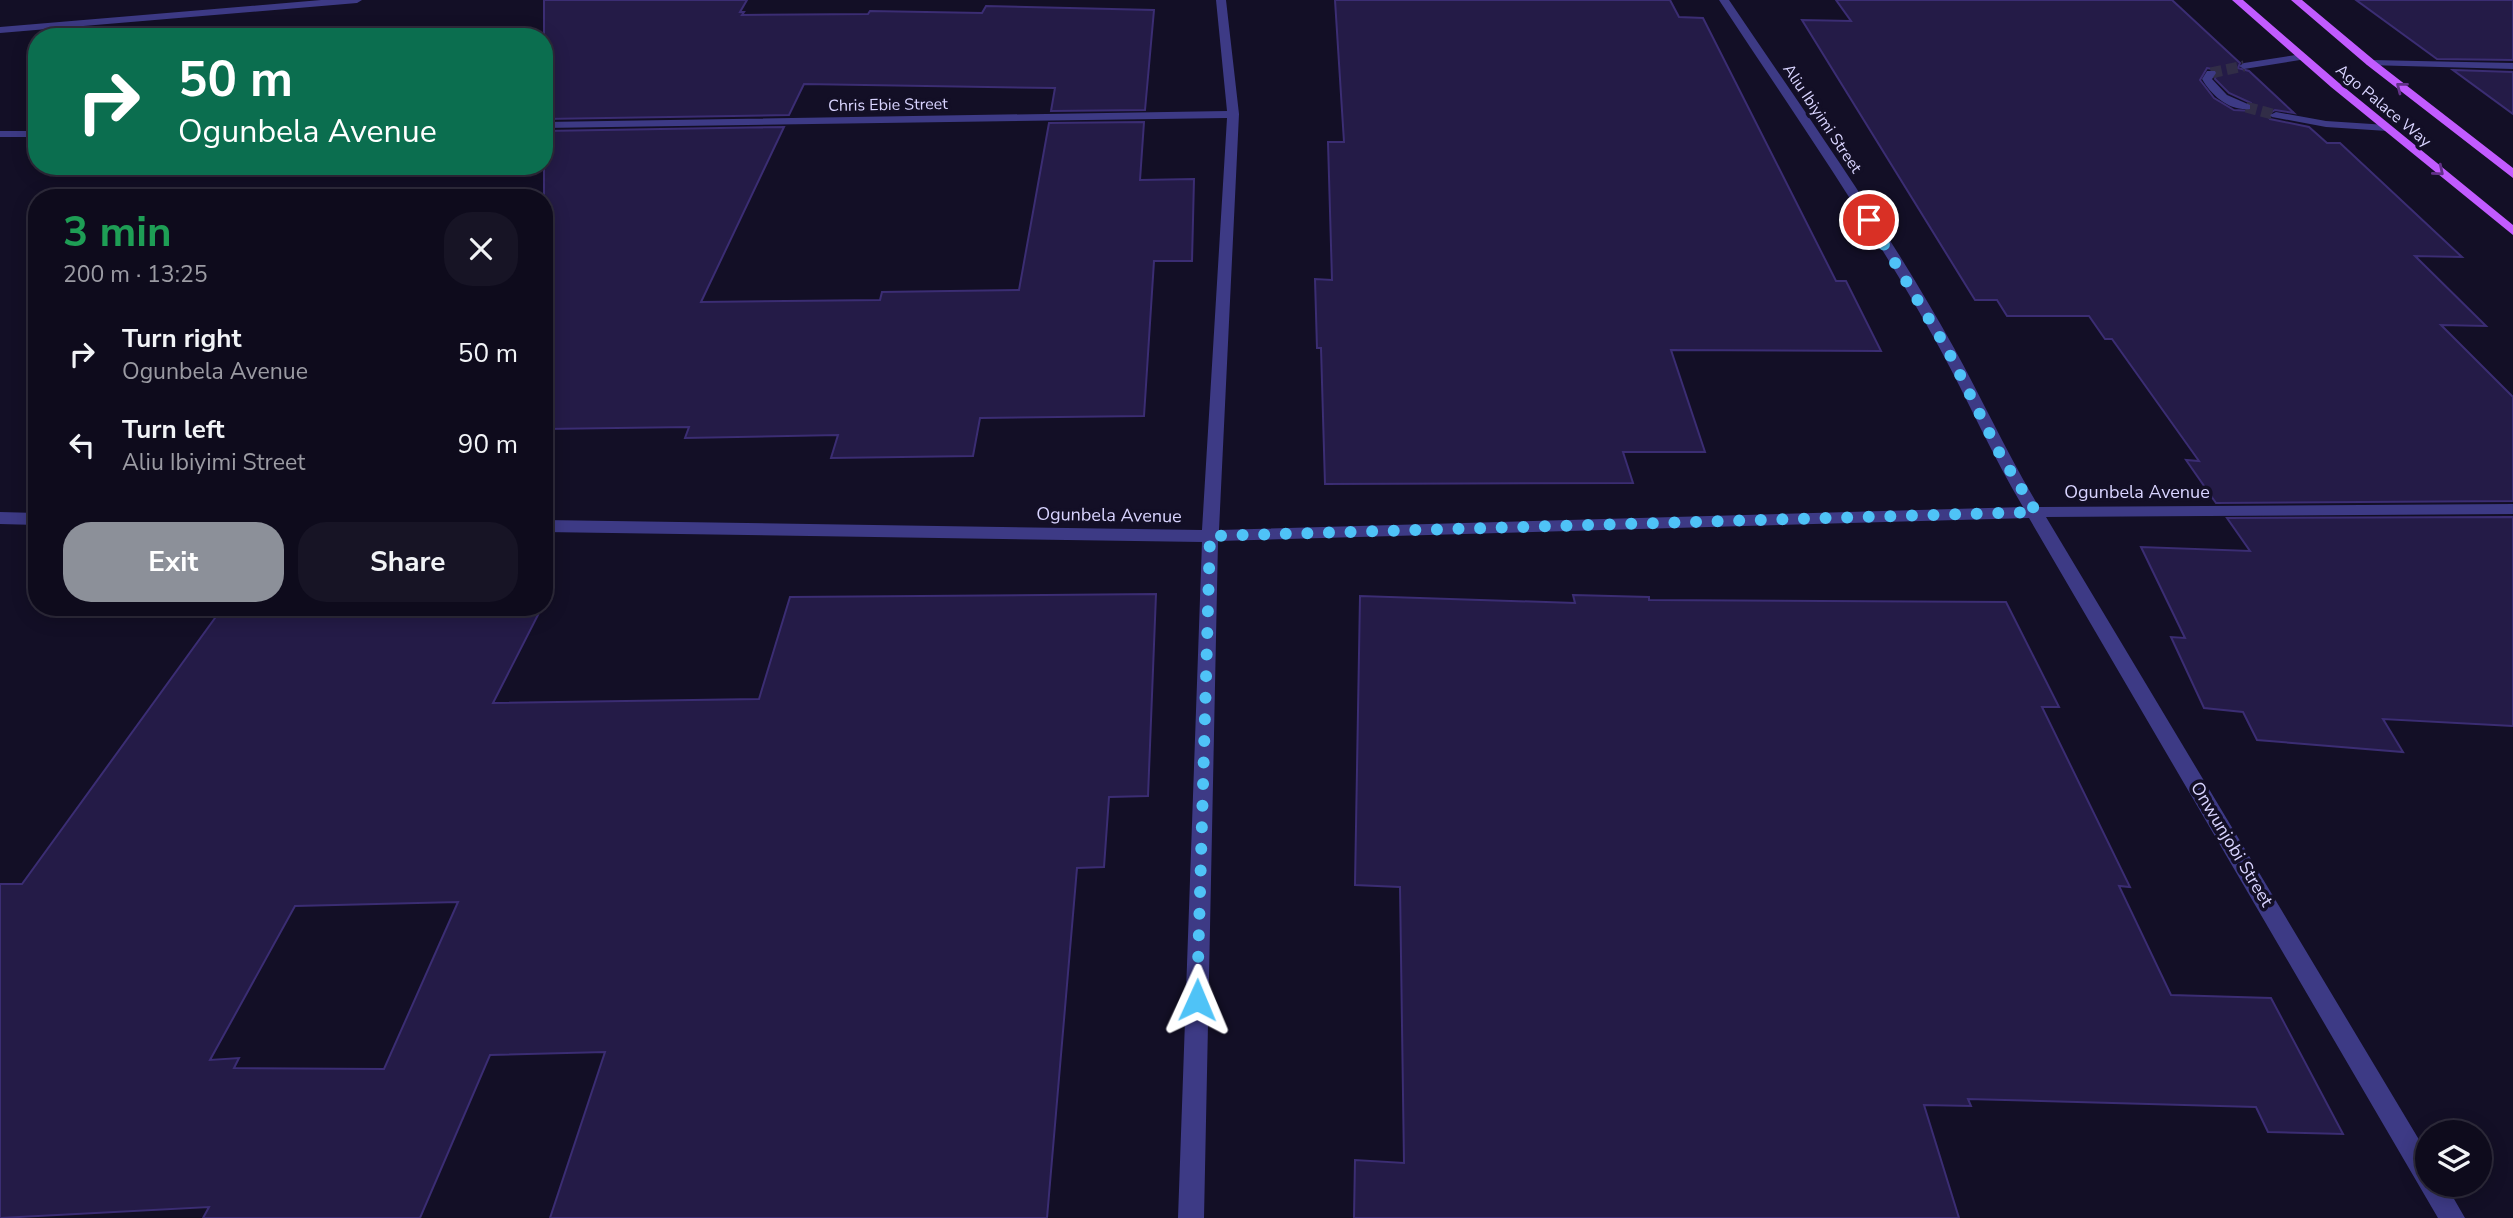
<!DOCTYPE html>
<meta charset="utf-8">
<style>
:root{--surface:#0e0b1c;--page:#171425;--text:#f1f3f6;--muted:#9b9ba3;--line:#2e2b3b;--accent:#8c9099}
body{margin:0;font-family:"Nunito Sans",sans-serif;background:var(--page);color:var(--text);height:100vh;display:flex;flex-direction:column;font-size:26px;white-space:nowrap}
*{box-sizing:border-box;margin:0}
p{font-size:23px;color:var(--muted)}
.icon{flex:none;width:38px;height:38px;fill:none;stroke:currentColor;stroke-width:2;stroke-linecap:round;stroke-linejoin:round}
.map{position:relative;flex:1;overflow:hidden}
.drawer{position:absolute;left:28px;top:189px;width:525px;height:427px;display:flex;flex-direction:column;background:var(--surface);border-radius:28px;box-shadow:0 4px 18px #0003,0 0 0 2px var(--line)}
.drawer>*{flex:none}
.top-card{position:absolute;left:28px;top:28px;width:525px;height:147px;border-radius:28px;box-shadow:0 4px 18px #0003,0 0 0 2px var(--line);background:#0b6e4f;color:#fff;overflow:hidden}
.tools{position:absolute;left:2415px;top:1120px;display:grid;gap:14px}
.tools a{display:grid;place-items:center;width:77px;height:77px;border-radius:50%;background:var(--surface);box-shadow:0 4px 18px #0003,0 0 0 2px var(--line);font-size:35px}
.pin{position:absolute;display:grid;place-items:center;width:60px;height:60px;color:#fff;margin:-30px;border:4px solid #fff;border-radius:50%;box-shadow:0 2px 7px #0007}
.me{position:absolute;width:77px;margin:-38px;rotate:1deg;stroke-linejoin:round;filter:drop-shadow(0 0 5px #0008)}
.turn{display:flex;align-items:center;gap:24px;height:147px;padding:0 35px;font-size:32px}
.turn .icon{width:91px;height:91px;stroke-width:2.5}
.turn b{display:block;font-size:49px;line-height:60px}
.round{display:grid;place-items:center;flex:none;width:74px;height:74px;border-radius:28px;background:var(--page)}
.overview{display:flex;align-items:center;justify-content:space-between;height:119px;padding:0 35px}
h1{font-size:42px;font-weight:700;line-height:52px;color:#1e9e55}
.cta{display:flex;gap:14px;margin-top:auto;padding:14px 35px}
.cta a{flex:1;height:80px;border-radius:28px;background:var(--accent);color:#fff;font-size:28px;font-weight:700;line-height:80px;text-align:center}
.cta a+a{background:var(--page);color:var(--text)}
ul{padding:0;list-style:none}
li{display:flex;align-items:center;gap:21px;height:91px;padding:0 35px}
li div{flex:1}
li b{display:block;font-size:26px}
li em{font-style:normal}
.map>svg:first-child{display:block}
.building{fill:#241b47;stroke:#3b2d73;stroke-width:2;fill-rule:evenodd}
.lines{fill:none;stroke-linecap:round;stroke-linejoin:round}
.minor-tunnel{stroke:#312d47;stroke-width:11;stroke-dasharray:11 5;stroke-linecap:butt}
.minor{fill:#3d3a85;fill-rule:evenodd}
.major{fill:#c25bff;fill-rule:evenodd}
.oneway{stroke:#623188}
.route{stroke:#4fc3f7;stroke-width:12;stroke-dasharray:0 21.6}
.labels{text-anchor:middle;stroke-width:7;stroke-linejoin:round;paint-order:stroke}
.far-street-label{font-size:16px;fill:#d9d4ff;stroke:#130f26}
.street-label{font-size:18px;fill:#d9d4ff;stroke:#130f26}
</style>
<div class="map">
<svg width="2513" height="1218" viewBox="0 0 2513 1218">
<rect width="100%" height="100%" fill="#130f26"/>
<path class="building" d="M544,0H747L740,12H744L742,15L868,14L870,11L982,13L986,6L1154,10L1145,110L1051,111L1055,88L804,84L789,115L544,119Z
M1335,0H1670L1679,17L1703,18L1836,281H1846L1881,351L1671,350L1705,452H1623L1633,483L1325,484L1321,348H1317L1315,279L1332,280L1328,142H1344Z
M1836,0H2172L2240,63L2238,68L2249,71L2294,113L2275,110L2267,115L2270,119L2309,127L2327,143H2340L2462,257L2415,256L2486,326L2441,325L2513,397V501L2216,503L2186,460L2199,461L2112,339H2105L2089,316H2007L1997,300H1975L1802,20L1851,21ZM2207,68L2217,70L2215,79L2229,93L2251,103L2252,111L2234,110L2214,98L2200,80Z
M2356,0H2513V60L2437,59Z
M2453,70L2513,72V114Z
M1144,122L1140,180L1194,179L1192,261H1154L1144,416L980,418L973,456L831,458L838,435L685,438L689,427L544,429V131L784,127L701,302L880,300L882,292L1019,290L1049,123Z
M2513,517V726L2383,719L2403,752L2257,740L2243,712L2204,708L2171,637L2185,638L2141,547L2250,551L2227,518Z
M1156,594L1148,796L1109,797L1104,867L1077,868L1047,1218H550L605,1052L490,1055L420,1218H203L209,1207L0,1218V884H22L223,607H542L493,703L759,699L790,597ZM458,902L384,1069L234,1068L239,1058L210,1060L295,906Z
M1573,595L1649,597V600L2006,602L2059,707H2042L2130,887L2119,886L2171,995L2271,998L2343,1134L2268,1132L2256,1107L1968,1099L1971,1106L1924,1105L1959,1218H1354L1355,1160L1404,1163L1400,887L1355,885L1360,596L1575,603Z"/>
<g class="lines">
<path class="minor-tunnel" d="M2211,73L2244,66
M2246,107L2276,115"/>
<path class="minor" d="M321,0H362L357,3L0,33V27Z
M1216,0H1226L1239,114L1219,530L2023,507C1992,455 1968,400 1939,347C1873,227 1794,114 1719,0H1729C1806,114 1887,227 1954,348C1983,401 2008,455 2039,507L2513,504V514L2046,517L2427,1153V1185H2446L2465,1218H2438L2029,518L1218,541L1204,1218H1178L1202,542L544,532V520L1202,530L1227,118L544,128V122L1227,111Z
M2302,54L2306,55V59L2244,69L2239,66L2244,63Z
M2371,60L2513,63V69L2367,65L2366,63Z
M2207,71H2215L2216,73L2212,79L2227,95L2250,105V109C2229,111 2212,96 2202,79Z
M2276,112L2326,121L2387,125L2393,128L2387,131L2326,127L2272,117L2270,115Z
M0,131H37V137H0Z
M0,512L37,513V525L0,524Z"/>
<path class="major" d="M2232,0H2243L2339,83L2513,225V235L2331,87Z
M2291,0H2302L2375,61L2513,168V178L2367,65Z"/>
</g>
<defs><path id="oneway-chevron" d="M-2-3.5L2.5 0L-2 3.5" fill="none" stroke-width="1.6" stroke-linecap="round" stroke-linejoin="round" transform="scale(1.75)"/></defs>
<g class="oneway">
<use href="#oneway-chevron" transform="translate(2401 87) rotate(-142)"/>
<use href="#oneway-chevron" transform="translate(2439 171) rotate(40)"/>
</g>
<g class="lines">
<path class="route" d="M1197,1000L1210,536L2036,512L2001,456L1946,347L1869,220"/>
</g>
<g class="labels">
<g class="far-street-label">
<text transform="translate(888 104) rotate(-1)" y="6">Chris Ebie Street</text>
<text transform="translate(2384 105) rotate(40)" y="6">Ago Palace Way</text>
<text transform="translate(1823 118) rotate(56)" y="6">Aliu Ibiyimi Street</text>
</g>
<g class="street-label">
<text x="2137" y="498">Ogunbela Avenue</text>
<text transform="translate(1109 515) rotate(1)" y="6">Ogunbela Avenue</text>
<text transform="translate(2232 844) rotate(59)" y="6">Onwunjobi Street</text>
</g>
</g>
</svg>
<div class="tools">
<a><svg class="icon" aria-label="layers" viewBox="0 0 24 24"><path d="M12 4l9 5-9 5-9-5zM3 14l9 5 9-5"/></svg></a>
</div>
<div class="pin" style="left:1869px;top:220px;background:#d93025"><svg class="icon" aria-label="arrive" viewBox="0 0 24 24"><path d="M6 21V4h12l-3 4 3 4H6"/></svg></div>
<svg class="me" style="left:1197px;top:1000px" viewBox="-20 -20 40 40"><path d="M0-17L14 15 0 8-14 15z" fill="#4fc3f7" stroke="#fff" stroke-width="4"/></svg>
<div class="top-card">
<div class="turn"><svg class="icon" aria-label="right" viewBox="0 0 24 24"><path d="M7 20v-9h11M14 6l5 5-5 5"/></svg><div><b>50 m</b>Ogunbela Avenue</div></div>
</div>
<section class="drawer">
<div class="overview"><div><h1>3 min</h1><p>200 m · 13:25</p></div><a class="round"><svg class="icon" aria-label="close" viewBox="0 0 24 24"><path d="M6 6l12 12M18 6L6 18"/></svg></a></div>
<ul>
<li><svg class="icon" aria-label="right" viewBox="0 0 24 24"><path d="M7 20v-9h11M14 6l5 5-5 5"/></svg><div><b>Turn right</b><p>Ogunbela Avenue</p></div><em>50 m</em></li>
<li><svg class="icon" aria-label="left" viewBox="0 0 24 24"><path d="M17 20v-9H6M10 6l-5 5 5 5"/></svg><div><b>Turn left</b><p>Aliu Ibiyimi Street</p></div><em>90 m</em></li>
</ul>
<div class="cta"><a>Exit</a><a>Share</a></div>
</section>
</div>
